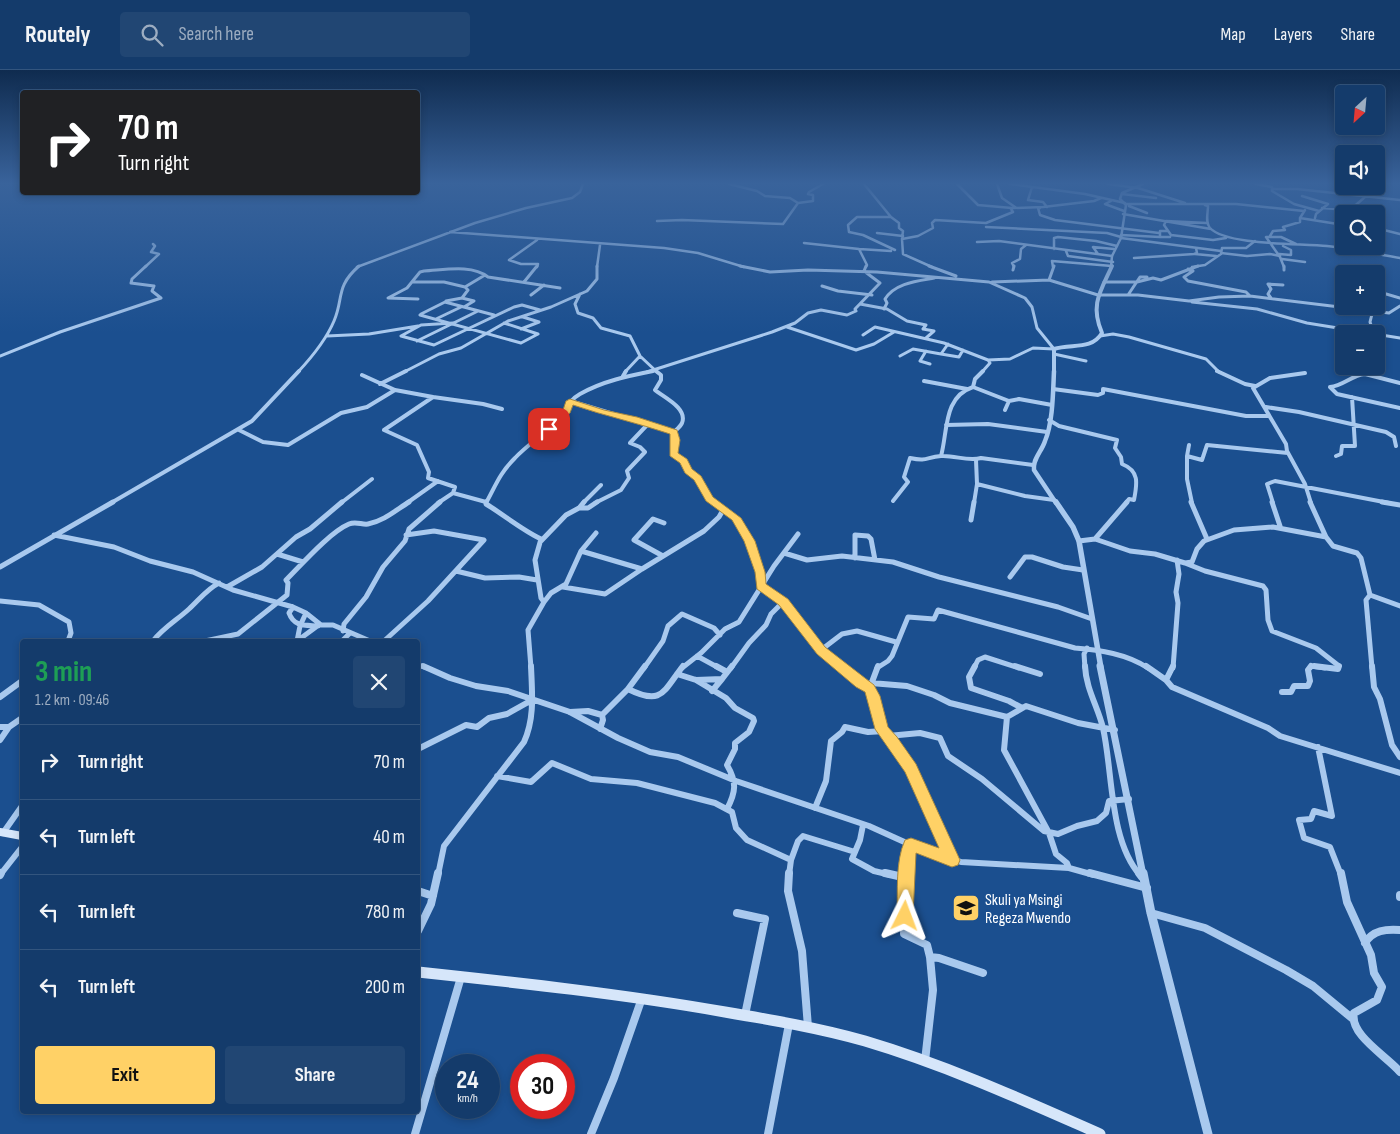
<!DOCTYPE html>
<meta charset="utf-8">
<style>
:root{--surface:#143b6b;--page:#214673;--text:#f1f3f6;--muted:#9dadc1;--line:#33557e;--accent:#ffd166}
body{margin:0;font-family:"Sofia Sans Condensed",sans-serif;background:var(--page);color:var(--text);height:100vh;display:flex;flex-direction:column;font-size:19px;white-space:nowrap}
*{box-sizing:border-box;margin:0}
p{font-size:16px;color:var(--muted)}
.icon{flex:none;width:28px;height:28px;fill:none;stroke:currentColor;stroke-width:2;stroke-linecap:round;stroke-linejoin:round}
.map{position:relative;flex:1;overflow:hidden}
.details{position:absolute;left:20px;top:569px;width:400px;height:475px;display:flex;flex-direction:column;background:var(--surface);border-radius:5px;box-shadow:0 2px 8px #0003,0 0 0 1px var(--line)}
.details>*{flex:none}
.hud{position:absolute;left:20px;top:20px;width:400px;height:105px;border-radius:5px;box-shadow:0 2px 8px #0003,0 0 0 1px var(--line);background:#202124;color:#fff;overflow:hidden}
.needle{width:32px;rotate:206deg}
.buttons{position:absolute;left:1335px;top:15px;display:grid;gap:10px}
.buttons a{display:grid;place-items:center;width:50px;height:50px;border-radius:5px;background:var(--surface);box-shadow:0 2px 8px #0003,0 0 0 1px var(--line);font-size:25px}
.speed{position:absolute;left:435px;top:984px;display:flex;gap:10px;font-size:25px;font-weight:700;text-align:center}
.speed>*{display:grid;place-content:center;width:65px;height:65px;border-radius:50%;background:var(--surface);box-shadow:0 2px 8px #0003,0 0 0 1px var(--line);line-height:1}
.speed small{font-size:12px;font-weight:400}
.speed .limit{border:8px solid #d22;background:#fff;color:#111}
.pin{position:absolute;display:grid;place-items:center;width:42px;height:42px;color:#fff;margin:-21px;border-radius:10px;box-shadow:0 2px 8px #0006}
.me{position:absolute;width:55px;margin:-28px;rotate:3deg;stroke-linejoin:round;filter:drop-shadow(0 0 4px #0008)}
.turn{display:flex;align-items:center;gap:18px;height:105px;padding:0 15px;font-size:22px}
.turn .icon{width:65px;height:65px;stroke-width:2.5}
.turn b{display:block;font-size:35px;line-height:42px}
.round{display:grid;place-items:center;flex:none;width:52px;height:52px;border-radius:5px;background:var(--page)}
.head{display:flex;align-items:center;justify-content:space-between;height:85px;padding:0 15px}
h1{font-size:30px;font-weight:700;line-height:38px;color:#1e9e55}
.action{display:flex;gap:10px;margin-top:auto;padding:10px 15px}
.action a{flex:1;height:58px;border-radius:5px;background:var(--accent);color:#111;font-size:20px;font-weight:700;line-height:58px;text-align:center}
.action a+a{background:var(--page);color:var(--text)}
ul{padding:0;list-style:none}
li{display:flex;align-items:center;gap:15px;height:75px;padding:0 15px;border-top:1px solid var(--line)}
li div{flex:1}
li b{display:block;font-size:19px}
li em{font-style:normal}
header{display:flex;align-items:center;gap:30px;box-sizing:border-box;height:70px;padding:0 25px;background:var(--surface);border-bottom:1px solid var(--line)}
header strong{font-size:24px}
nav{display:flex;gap:28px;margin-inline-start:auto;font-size:18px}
.search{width:350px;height:45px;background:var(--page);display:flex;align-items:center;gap:12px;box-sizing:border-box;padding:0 18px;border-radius:5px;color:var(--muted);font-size:19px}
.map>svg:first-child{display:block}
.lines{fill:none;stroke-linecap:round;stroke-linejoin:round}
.minor-far5{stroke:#a9c9ee;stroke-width:2.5}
.minor-far4{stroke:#a9c9ee;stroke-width:3}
.minor-far3{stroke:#a9c9ee;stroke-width:4}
.minor-far2{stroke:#a9c9ee;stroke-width:5}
.minor-far1{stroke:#a9c9ee;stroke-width:6}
.minor{stroke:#a9c9ee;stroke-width:8}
.tertiary-far5{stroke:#a9c9ee;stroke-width:2.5}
.tertiary-far4{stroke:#a9c9ee;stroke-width:4}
.tertiary-far3{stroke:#a9c9ee;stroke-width:4.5}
.tertiary-far2{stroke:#a9c9ee;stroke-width:5.5}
.tertiary-far1{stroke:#a9c9ee;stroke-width:7}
.tertiary{stroke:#a9c9ee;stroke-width:9}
.secondary-far1{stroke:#d6e6fa;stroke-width:8}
.secondary{stroke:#d6e6fa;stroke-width:11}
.route{fill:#ffd166;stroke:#a68842}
.labels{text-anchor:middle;stroke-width:4.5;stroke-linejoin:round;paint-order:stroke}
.near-poi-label{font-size:16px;fill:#fff;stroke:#1b4f8f;text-anchor:start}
</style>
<header>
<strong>Routely</strong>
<div class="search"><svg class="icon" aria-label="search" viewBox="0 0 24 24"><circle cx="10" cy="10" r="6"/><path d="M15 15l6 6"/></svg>Search here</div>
<nav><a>Map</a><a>Layers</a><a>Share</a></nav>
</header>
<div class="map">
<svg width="1400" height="1064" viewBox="0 0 1400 1064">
<rect width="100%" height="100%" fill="#1b4f8f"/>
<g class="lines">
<path class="minor-far5" d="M864,114L891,147
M957,114L978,135L1012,138
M997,114L1002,128L1015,137
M1010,114L1085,124L1125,133
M1108,114L1138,118L1185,133
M1256,114L1272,117V121L1294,134L1319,141
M1355,116L1367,126
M1032,117L1028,130L1043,132L1047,137
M1273,119H1297L1400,130
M1122,124L1156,128
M1302,126L1328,134L1316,144L1315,148
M1111,131L1105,134L1124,141
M798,133L813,131V125L808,124L809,122L823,114
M1126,134H1236L1304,141
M1205,135L1208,136C1208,143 1205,152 1210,158C1227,176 1302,173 1327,176C1352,179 1376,184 1400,188
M1129,136L1147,143
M1040,138H1038L1040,145L1055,150L1159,163
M1322,138L1350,140L1365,127
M1305,140L1300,148L1344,155
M1123,144L1211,159
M657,151L682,150L783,154L798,133L790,128L765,126L757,121L729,114
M1207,153L1166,151L1164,155L1171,165L1213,170L1226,168
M986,157L1107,163L1121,167
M1376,158L1400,164
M1168,161H1160V167H1170
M450,162L664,178L698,183L744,197
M877,163L903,166
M1121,165L1160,167
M1270,166L1273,161L1285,160L1283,157L1300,152V148
M1121,168L1221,181
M977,172L999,171L1112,186
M804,173L859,179L867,195L866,197
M859,179L891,181
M1054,179V168L1058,167L1096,171L1117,176
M895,180L863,165L849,162L848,155L857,147H891L899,153V158L903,161L902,169
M1066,181L1068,186L1113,192
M1221,183L1247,186L1270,184L1280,186
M1098,184L1093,177L1114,179
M1195,184L1216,186
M1279,184L1291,185V180L1283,176
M1134,188L1194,184L1197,183L1196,178
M1282,189L1305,192
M145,197L159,184L151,182L155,176L153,174
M357,197L475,153L526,138L572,128L580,122L583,114
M537,197L538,194H521L509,190L537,170
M597,197L600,175
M932,197L903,184L902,169L918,166L933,158L932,153L935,150L986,153L1013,142L1011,139L1013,138L1043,137L1094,131L1101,128
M1014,197L1012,193L1020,189L1021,179L1026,175
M1053,197L1052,191L1112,196
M1192,197L1205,195L1221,184L1222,178H1246L1255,171
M1284,197L1280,187L1266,167H1281L1296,174"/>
<path class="minor-far4" d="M740,196L770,202L808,200L877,202L989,212L1025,228L1032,237L1037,258L1054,279
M929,196L956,206
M1284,196V200
M1188,199L1193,201L1184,207L1188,211L1246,222L1250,226
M1013,200L1014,196
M1049,210L1054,196
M413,212H444L465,217L485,205
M524,212L537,196
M992,212L1049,210L1098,225H1138L1189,231L1219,227L1250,226L1389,243L1400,236
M1104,212H1137L1153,208L1161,210L1198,196
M822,216L838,221L872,225
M1376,221L1400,228
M580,224L575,234L578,243L593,248L601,258L630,266L640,286L657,302
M531,225L544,215
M1128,225L1140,207H1147
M462,228L474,231L464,237
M1271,228L1268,224L1271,219L1268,214L1283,215
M418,229L388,228L407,218L420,202L424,201C444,200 472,194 488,207L560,218
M446,231L462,228L468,220L465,217
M1192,232L1257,239L1307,253L1400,268
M860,234L887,239L907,251L926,255L923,259L934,261L926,268
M884,239L887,233L885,229C895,213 917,211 934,208
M1369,241L1372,244L1370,252L1374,264
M421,244L445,232L494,245
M420,245L521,273L538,264
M436,249L461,237
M453,253L421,255L401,266L434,275L514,237L522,235L540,240
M504,253L538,264
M787,257L856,280L874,274L894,262
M521,259L539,252L523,247
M863,265L875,257L944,273L988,290L1010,289L1033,278L1054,279
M327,266L369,264L418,256
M1100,266L1113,264L1129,267L1206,289L1219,302
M417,271L478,241
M926,281L920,291L930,294
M941,284L959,287L963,280
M1054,284L1086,291
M0,286L60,262L161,228L152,221L154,216L131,213L132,209L146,196
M900,286L913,279L941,284L948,274
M298,302C312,287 326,270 334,251C344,228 335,217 359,196
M404,302L439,284L461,278L508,251L551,237L587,221L597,209V196
M625,302L640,286
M647,302L772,262L795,253L808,243L821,240L847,245L856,241L855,239L880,213L864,201L866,196
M982,302L990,293L988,290
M1366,302L1368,296"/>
<path class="minor-far3" d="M656,301L661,305V310L655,320C663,327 688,338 682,353C681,356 676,360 674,362
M983,301L975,309L973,317L1009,331L1019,329L1052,335
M1217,301L1245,314L1255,316
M1366,301L1365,304C1352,305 1343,316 1330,317L1337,324L1400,338
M1305,303L1270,308L1253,318L1286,374L1287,381L1305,414L1311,433
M1365,304L1400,313
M362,305L395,320L433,327
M623,306L626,301
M924,311L967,319
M380,314L406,301
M1053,319L1098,325L1103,323V319L1246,346H1268
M570,331L674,362L676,371L673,384L683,391L688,401L697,408L709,429L714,433
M1266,337L1299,342L1386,362L1394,367L1396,376
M1005,340L1009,331
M1049,350L1059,356L1117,370L1115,378L1121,387L1122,394C1140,401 1137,414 1134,430L1129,429L1126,433
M946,355L988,354L1047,362
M239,360L263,372L288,375L341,343L367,337L395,320
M941,386C948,361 943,327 973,317
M1187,386L1189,375
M1336,386L1341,384L1342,376H1355L1352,327
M977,414L1025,426L1054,430
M893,431L908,412L904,407L910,388C928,392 926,387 941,386C955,385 968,392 981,388L1033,395
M486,432L453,423L455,417L428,408L429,402L417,375L384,360L433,327L483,334L502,339
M111,433L252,351L299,301
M341,433L372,409
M407,433L438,411
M438,433L453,423
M486,433C496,415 499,404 515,388C528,374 545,364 558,350C566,340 569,330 580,324C603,311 628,306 653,301
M583,433L601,415
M595,433L621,420L629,408L627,401L645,382L640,377L630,373L648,354
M974,433L977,414L976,390
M1192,433L1187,409V386L1202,390L1207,375L1288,383
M1273,433L1267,414L1275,411L1389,433"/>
<path class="minor-far2" d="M486,432V434C504,445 522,460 541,469L535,490L541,528L544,532L528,560L531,598
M713,432C720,437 729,441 735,447C749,461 760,497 760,516L783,532L821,580L842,598
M1191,432L1207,469
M1272,432L1280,456
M1310,432L1326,467L1333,476L1357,483L1361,488L1370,525L1400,536
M1382,432L1400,435
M579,438H588L597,432
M971,450L974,432
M54,465L114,477L150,491L193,502L233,520L293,537L306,543L321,555H333L370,571
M1095,469L1127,432
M541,471L566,445L579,438L584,432
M1079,471L1095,469L1130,481L1155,484L1185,493L1192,492L1197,479L1204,471L1234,460L1273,457L1326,467
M581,481L596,463
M784,483L807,490L842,486L893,492L939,507L1058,537L1092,549
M277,484L303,492
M663,486L634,470L653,449L664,453
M855,488V465L868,466L871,469L875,490
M1185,493L1205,501L1263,516L1266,520L1268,550L1272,561L1316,578L1339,596L1338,598
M0,497L113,432
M456,501L485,508L519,507L537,510
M1010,507L1025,487H1032L1063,497L1083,500
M227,517L262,497L296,467L310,459L342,432
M563,517L605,524L642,499
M1370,525L1366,530L1372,598
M0,531L39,535L69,552L71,563L68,571
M544,532L551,523L566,514L581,481L642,499L704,461L719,447L723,440
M293,537L289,543C294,557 305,555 318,556
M343,561L344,554L366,527L383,497L405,471L409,459L440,432
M153,571C163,558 177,550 189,539C199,530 207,519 219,513
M205,571L238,564L287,525L288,513L286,510C302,494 330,462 349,454C356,451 362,455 368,454C384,451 396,440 409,432
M297,571L300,556L306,543
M297,571L316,557
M342,571L349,564
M384,571L428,531L484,470L434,461L406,465
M821,580L842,564L857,561L896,572
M697,586L719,598
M418,595L427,598
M644,598L663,571L668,556L682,544L714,558L720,565
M682,598L701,583L725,559L739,552L774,496L798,464
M731,598L749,573L766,555L771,544L783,532
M877,598L888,591L892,586L908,547L934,549L938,540L1075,578C1100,580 1127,584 1148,598
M974,598L978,590L985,587L1019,598
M1085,598L1084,584L1087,578
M1173,598L1178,533L1176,522L1179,504L1177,490
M1310,598L1311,596L1325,598"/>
<path class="minor-far1" d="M423,596L450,608L476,616L508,621L570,642L618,668L650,682L678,687L736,711L869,756L911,775L961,792L1069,798L1094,805
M716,596L727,602
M840,596L869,619L873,625L882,659L911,698L952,789
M975,596L969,607L971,618L1009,631L1022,638
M1015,596L1040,604
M1085,596C1086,619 1098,637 1103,658C1113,702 1109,770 1140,805
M1146,596L1166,610L1172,617L1268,658L1280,666L1400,703
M1314,596L1338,599L1339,596
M1372,596L1374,617L1380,629L1392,675L1400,687
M677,604L696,610L722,609L732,596
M696,610L726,628L735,638L753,648L754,651L749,662L735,673V679L727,695C737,712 736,722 727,739
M1166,610L1173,596
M872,612L878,596
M871,613L907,616L934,625L950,633L1007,647
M628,619L645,596
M712,621L722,609
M1282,622H1291L1294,616H1308L1310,611L1308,600L1311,596
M0,627L22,611
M570,642L588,641L602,645L628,619C662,636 663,622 683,596
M0,657H9
M600,659L603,650L602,645
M888,666L920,663L940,668L948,686L982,709L1044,761L1058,764L1077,756L1097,751L1106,743L1109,731L1129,729
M0,670L9,657L22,648
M1318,677L1332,746L1314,741L1311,749L1299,750L1304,768L1330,777L1341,805
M418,679L466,655L477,657L489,648L507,644L532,630
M497,706L531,712L552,693L591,709L637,713L715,733L732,742L736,758L747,770L791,790L798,771L803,766L855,782
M815,738L826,711L831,671L842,662L845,657L868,662L884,661
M863,755L860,770L852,789L874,801L891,805
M3,763L22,736
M1069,798L1067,793L1056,784L1049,763L1004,680L1007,647L1026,636L1078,653L1115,660
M0,805L22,777
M438,805L444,776L524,672C535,648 532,622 531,596
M789,805L791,790
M907,805V791L911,775"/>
<path class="minor" d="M789,803L788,821L802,881L808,957
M885,803L907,808L904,864L927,875L930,887
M907,803V808
M1090,803L1147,818
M1139,803L1142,807
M1341,803L1347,832L1371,885L1374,903L1382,917L1377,930L1354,943C1349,965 1388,987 1400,1002
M0,805L1,803
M418,821L433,826
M1400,825V827
M737,843L765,849L745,945
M1151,843L1205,858L1286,900L1313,916L1353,949
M418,861L431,834L438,803
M1365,873C1373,860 1386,859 1400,860
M925,991L933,920L930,887L939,888L983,903
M415,1064L461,907
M591,1064L614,1008L642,928
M768,1064L789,954"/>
<path class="tertiary-far5" d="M1111,197L1112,186L1121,168L1126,135L1120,129L1122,123L1143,114"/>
<path class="tertiary-far4" d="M1054,302V279C1071,273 1091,281 1102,263C1090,235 1100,222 1112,196"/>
<path class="tertiary-far3" d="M1054,301C1053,322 1053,352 1045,371C1042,381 1032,390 1034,400L1056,433"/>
<path class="tertiary-far2" d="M1056,432L1073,457L1079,471L1101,598"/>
<path class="tertiary-far1" d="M1100,596L1143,805"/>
<path class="tertiary" d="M1143,803L1151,843L1208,1064"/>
<path class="secondary-far1" d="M0,762L22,766"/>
<path class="secondary" d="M418,902C521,913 623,924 725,942C772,950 819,958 865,971C946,995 1023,1030 1100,1064"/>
</g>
<linearGradient id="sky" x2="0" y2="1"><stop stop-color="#0f2b4f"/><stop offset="0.43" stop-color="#39639b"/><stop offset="1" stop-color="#39639b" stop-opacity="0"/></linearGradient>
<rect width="1400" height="263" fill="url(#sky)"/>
<path class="route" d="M570,329L604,340L637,347L677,360L680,370L678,383L687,389L692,399L701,406L713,427L741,448L755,471L765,502L766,514L788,529L825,577L874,615L880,626L888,657L897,667L916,694L960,790L958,795L952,797L916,783L913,846L910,851L905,853L899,851L897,846C898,821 895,792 905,770L911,768L939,778L905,702L875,659L865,622L856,617L817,584L779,535L757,519L755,502L744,471L732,450L706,431L694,410L685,403L680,393L670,386V364C638,353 605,346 573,335L570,343L552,361H546V357L563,340L566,331Z"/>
<defs>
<g id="school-square" transform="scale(1.4375)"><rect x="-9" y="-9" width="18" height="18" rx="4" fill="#ffd166" stroke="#1b4f8f"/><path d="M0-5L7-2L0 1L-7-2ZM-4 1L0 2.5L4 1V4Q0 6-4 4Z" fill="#111"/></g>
</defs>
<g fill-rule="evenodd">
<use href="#school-square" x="966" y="838"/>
</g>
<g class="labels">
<g class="near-poi-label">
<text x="985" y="835">Skuli ya Msingi<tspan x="985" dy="18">Regeza Mwendo</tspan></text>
</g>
</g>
</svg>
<div class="buttons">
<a><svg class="needle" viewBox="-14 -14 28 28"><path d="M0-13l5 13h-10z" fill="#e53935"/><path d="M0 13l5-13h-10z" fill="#9dadc1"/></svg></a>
<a><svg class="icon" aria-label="sound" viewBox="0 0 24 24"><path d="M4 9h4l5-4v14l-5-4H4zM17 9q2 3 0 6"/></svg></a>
<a><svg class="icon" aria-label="search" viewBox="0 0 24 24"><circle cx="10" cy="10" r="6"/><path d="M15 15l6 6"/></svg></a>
<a>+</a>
<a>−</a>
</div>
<div class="speed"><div>24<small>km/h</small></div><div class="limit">30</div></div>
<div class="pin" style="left:549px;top:359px;background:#d93025"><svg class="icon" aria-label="arrive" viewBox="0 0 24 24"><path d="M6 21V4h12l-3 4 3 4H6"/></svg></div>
<svg class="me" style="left:905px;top:846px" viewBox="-20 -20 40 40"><path d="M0-17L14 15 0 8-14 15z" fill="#ffd166" stroke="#fff" stroke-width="4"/></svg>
<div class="hud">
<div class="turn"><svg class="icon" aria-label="right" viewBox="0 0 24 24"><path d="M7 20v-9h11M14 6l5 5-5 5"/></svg><div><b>70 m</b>Turn right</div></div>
</div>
<section class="details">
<div class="head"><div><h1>3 min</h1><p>1.2 km · 09:46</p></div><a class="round"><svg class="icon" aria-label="close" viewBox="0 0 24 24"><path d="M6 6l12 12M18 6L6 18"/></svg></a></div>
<ul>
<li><svg class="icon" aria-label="right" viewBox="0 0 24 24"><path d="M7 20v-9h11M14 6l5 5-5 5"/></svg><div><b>Turn right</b></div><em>70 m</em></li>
<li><svg class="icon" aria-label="left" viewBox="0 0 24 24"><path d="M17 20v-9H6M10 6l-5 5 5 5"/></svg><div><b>Turn left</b></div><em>40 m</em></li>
<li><svg class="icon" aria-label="left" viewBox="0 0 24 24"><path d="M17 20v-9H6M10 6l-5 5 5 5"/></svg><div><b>Turn left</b></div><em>780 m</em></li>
<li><svg class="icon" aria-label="left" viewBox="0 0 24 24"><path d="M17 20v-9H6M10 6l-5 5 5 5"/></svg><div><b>Turn left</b></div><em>200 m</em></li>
</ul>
<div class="action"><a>Exit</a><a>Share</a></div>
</section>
</div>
